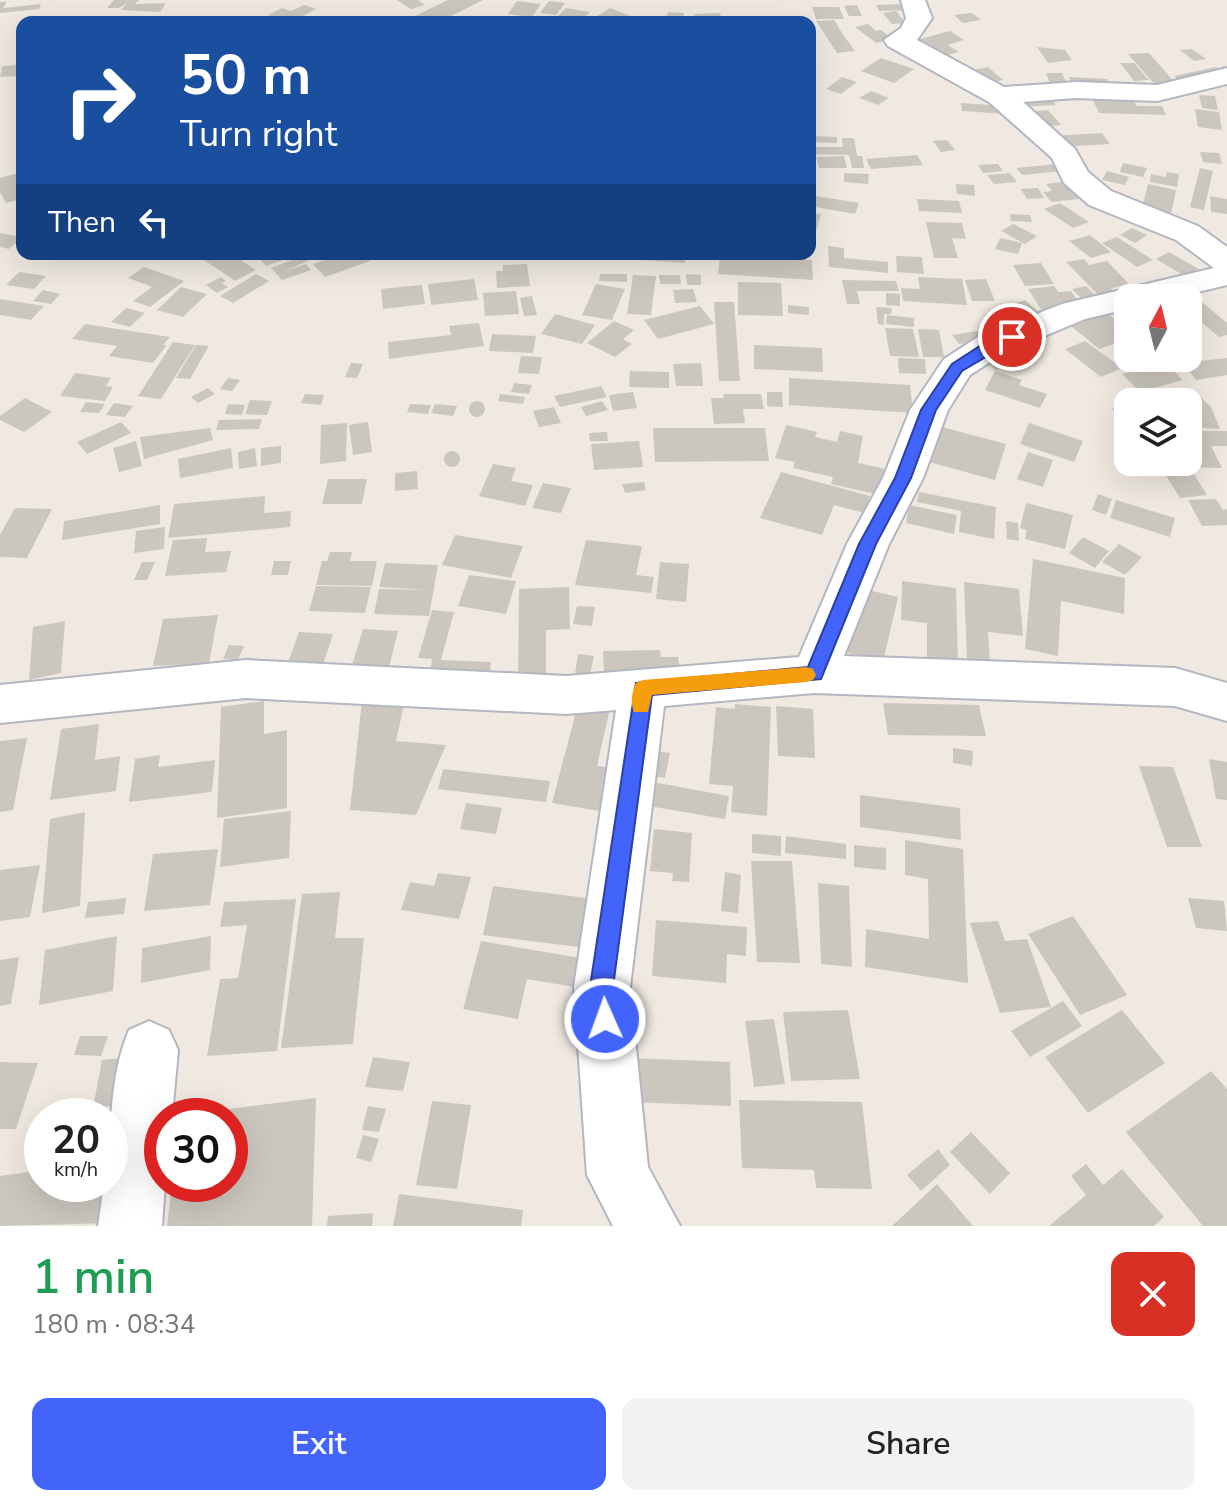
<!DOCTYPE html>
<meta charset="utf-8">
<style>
:root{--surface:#fff;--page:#f2f2f2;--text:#222;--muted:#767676;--accent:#4264fb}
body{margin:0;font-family:"Nunito Sans",sans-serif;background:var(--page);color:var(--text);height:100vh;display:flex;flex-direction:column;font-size:30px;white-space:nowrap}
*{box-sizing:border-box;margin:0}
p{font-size:26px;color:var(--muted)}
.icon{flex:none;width:44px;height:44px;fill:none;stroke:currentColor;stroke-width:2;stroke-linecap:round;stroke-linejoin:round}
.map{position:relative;height:1226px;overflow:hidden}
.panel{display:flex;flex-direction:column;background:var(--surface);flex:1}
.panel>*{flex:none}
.top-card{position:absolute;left:16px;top:16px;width:800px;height:244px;border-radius:16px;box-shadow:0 8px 32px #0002;background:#1a4fa0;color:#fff;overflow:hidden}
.needle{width:52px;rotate:7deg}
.tools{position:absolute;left:1114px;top:284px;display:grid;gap:16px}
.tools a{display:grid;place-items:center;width:88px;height:88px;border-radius:16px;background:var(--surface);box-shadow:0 8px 32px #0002;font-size:40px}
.speed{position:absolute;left:24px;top:1098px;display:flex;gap:16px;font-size:40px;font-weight:700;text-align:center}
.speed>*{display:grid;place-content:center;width:104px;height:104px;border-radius:50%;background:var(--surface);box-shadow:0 8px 32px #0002;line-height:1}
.speed small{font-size:20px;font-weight:400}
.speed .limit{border:12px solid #d22;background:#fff;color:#111}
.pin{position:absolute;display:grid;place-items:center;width:68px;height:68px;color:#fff;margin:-34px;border:4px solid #fff;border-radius:50%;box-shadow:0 2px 8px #0007}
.me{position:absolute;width:88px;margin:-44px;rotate:358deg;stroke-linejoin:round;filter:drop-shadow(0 0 6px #0008)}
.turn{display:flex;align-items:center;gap:28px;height:168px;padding:0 32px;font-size:36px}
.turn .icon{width:104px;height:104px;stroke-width:2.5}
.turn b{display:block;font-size:56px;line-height:68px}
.then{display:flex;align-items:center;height:76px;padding:0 32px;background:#0003;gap:16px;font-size:30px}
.round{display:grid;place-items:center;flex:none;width:84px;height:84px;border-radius:16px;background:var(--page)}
.overview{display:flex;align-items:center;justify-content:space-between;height:136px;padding:0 32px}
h1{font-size:48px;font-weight:600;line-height:60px;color:#1e9e55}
.cta{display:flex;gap:16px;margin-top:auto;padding:16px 32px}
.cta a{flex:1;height:92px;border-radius:16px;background:var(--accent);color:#fff;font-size:32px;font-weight:600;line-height:92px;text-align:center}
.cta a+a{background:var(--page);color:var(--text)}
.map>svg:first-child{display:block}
.building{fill:#cbc7bf}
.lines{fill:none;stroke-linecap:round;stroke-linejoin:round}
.street-casing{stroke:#b4b7c1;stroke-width:4}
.street{fill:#fff;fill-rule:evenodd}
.route{fill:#4264fb;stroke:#2b41a3;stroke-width:2}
.slow{fill:#f59e0b}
</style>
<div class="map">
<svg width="1227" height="1226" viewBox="0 0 1227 1226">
<rect width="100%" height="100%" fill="#efe9e1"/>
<path class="building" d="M114,0H139L135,4L166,3L160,12L121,10L127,3L119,8H107Z
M397,0H418L425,5L411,9Z
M448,0H483L439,22H429L415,16Z
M899,0H906L909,10L879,11L876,5L901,4Z
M517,1L541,4L532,17L508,14Z
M549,1L565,3L556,15L540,13Z
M0,2H7L3,8L41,4L39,9L0,13Z
M304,5L316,9L291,22L268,15L282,8L291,11Z
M857,5L862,16H849L844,6Z
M812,7H839L844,19H816Z
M566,8L590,12L582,20L558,16Z
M610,8L631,16L622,22H588Z
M896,11L905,23L892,24L883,13Z
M668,12L684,13L683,17L692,18L691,21L664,22Z
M720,13L723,22H696L694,14Z
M972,13L981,20L963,23L954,15Z
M834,20L842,33L855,51L837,53L816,21Z
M868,24L876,31L881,30L890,37L886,38L889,40L876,43L855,27Z
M950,31L964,40L948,45L959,52L937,58L912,41Z
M1037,47L1065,50L1072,60L1048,63Z
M1192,49L1206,59L1194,61L1180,50Z
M1149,53L1177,85L1156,86L1128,54Z
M881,58L914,69L894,83L861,71Z
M1120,63H1134L1149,80L1134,81Z
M22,65V68L12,69L22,70V76L0,77L2,66Z
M988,67L1003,80L988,83L974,70Z
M1216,67L1227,75L1185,84L1174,76Z
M1046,73H1062L1069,88H1052Z
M842,77L857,82L841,94L826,89Z
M1069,77L1107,79L1110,89L1073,87Z
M871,91L889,98L878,105L859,98Z
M1199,95L1215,96L1218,110L1202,108Z
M1049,96L1056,105L1020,107L1013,99Z
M1091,96L1132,98L1137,106H1162L1166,115L1099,113Z
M961,103L1005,106L1007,114L962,111Z
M1195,109L1219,112L1222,130L1198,127Z
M1048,110L1061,125L1037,127L1024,112Z
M1102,133L1110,144L1059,147L1052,136Z
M810,136L837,137V143L810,142Z
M842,138H854L857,156H862L864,168H852L849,155L810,154V147H843Z
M947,140L955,150L941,152L933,141Z
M1200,152L1219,153L1222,164L1203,162Z
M917,155L923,165L871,169L866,159Z
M844,156L847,168H819L816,157Z
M1123,163L1147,168L1143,177L1120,172Z
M998,164L1003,171L983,173L978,165Z
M1056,164L1062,171L1022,175L1016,168Z
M1200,168L1213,171L1204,210L1190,207Z
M1107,171L1129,177L1125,185L1102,180Z
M1167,172L1179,174L1177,187L1150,182L1151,174L1166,177Z
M18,173L22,179V199L6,203L0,192V178Z
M844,173L869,174L868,184L844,182Z
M1010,173L1017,182L994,184L987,175Z
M1070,181L1087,198L1051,202L1043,192L1052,191L1046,184Z
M956,184L974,185L975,196L957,194Z
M1148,184L1176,190L1171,214L1142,208Z
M1038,188L1044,198L1027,199L1021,189Z
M810,195L859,203L855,214L810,206Z
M1210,196L1227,199V214L1211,212Z
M917,199L959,201L962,213L919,211Z
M1060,203L1089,222L1073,228L1044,209Z
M810,213L821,214L814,238H810Z
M1010,214L1030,215L1032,222L1011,221Z
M926,222L962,223L966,239L952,238L958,258H934Z
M1013,224L1037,236L1025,244L1001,231Z
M1132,228L1147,235L1135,243L1120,235Z
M0,233L22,237L9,249L0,247Z
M1090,235L1111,252L1091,258L1069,241Z
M1117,237L1153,260L1137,267L1102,243Z
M1000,238L1022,243L1018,254L995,249Z
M828,246L844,248V258L888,262V273L829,267Z
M1169,252L1202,271L1188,278L1156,259Z
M216,254H231L256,270L235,281L204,260Z
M274,254H299L266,266L260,259Z
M343,254H364L370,261L325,277L313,264Z
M613,254H686L685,263L612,258Z
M720,254L812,260L813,280L718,274Z
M302,256L308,261L282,272L306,264L311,270L282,280L271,268Z
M896,256L922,257L924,274L897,272Z
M1084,259L1089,265L1107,261L1129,284L1111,288L1119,297L1103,300L1066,262Z
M1041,263L1054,284L1025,286L1013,265Z
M527,264L530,286L497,288L496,271H503V265Z
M144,267L184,281L150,307L133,301L152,287L128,278Z
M19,272L46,276L34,289L6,285Z
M256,274L269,281L233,303L220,296Z
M600,274H627V282L599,281Z
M686,274L701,275V285H687Z
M633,275L656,276L651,315L627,314Z
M659,275H680L681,284H660Z
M221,277L226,281L222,283L228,287L217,293L206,285Z
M918,277L962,279L967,305L903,301L901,288L920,289Z
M474,279L478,300L431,305L428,284Z
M986,279L995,301H972L965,280Z
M842,280L896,281L899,291H857L860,304H847Z
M738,282L781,283L783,316L738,315Z
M596,284L625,289L612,320L582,315Z
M422,285L425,304L383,309L381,289Z
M1054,286L1058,292L1071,291L1081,305L1044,314L1028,289Z
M1086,286L1101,301L1086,303L1072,289Z
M181,287L207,294L183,317L157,310Z
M693,289L697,302L675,303L673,290Z
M43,290L60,294L51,304L33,301Z
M516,291L519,314L485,316L483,293Z
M886,293L900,294V306L886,305Z
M532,296L537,315L524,316L520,298Z
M0,299L44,306L31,320L0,315Z
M1025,300L1044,317L1008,329L989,312Z
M714,302H734L740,381H719Z
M1202,302L1227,323V335L1219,337L1188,311V305Z
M788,305L809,307V315L788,313Z
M700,306L714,324L658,339L644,320Z
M876,307L892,308L891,314H884V325L878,324Z
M126,308L145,313L130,327L111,322Z
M1107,313L1128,329V339L1099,349L1071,326Z
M555,314L595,325L582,344L541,334Z
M887,315L914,318V327L886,324Z
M614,321L634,330L623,339L632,344L615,357L587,343Z
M479,323L484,346L389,359L388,342L451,335L449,326Z
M85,324L170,337L163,345H167L153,363L109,356L117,346L72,339Z
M885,328L913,329L919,357L890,356Z
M918,329L939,330L944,357H923Z
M977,331L984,340L959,344L952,335Z
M492,334L536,336L533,353L489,351Z
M1085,341L1122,368L1101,377L1065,349Z
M173,342L195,345L161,399L138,396Z
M196,345L209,346L190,379L176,378Z
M754,345L822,348L823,372L754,369Z
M1001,349L1017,361L996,370L981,357Z
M521,356L542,357L539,374L518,373Z
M898,358L925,359L926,374L899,373Z
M1227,358V375L1196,380L1183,363Z
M1164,362L1183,380L1140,392L1122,374Z
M351,363L363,364L357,378L345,377Z
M701,363L703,386H676L673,364Z
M630,371L669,372V388L629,387Z
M995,371L1022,380L1019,385L1047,394L1040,408L985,390Z
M75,373L111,378L106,386L113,387L105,401L60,396Z
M228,378L240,380L232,391L220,389Z
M789,378L910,385L913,413L789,405Z
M514,383L532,385L529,394L511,392Z
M601,386L607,397L560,407L554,396Z
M208,388L215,394L198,403L191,397Z
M1194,391L1211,407L1220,429L1188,427V402H1147Z
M633,392L637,408L613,411L609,395Z
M767,392H782L783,407L767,406Z
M305,394L324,395L321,405L301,403Z
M500,394L525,397L523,404L498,401Z
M723,394H761L764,409H743L745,423L714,424L711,398H724Z
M25,398L52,412L24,432L0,420V416Z
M250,400L272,401L267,415L245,414Z
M602,401L608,410L586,416L581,407Z
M469 409a8 8 0 1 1 16 0a8 8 0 1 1-16 0Z
M86,402L105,404L99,413L80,412Z
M114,403L133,406L125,417L106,415Z
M228,404L245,405L242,415L225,414Z
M410,404L431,405L428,414L407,412Z
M435,404L457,406L453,416L431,413Z
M1128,405V423H1125L1112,408Z
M554,407L561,423L539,427L533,411Z
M262,419L259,429L216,430L219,420Z
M121,422L131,433L87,454L77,442Z
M368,422L372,452L353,455L349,425Z
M347,423L346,461L320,464L321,425Z
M927,423L1006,444L995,480L914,458Z
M1029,423L1083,441L1074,462L1020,444Z
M786,425L817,432L815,437L837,442L840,431L863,436L858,463L891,470L884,496L831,484L833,477L793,468L795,462L775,458Z
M210,428L213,440L144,459L140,437Z
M653,428H765L769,461L655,462Z
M1188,431H1227V446H1211L1222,468L1149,466L1147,462H1188Z
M607,432L608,441H590L589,433Z
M136,441L142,466L119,472L113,448Z
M639,441L643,467L594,470L591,444Z
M281,446V463L261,466V448Z
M231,448L233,468L180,478L178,459Z
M255,448L257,466L239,469L238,452Z
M444 459a8 8 0 1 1 16 0a8 8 0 1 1-16 0Z
M1028,452L1053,460L1043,487L1017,479Z
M493,464L516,468L511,481L533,485L525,506L479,496Z
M417,471L418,489L395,491V473Z
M1192,471L1207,495L1180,498L1165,474Z
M781,472L870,496L864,513L834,505L822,535L760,518Z
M328,479H367L362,504H322Z
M644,482L646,490L625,493L622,484Z
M543,483L571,488L561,513L532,508Z
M919,492L996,507L994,539L959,532L961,511L917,502Z
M1098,494L1112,499L1106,515L1092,510Z
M265,496L264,513L291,511L290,527L168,538L174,504Z
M1216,499L1223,510L1227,509V525L1202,526L1188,500Z
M1116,500L1175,518L1170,537L1110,518Z
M1026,503L1073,515L1065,549L1025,539L1027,530L1020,528Z
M160,505V524L62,540L64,521Z
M909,505L957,515L954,534L906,523Z
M15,508L52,509L27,558L0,557V535Z
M1006,521L1018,523L1019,541L1007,539Z
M165,527L164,549L134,553L136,531Z
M455,535L523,546L511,578L442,565Z
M1083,537L1109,551L1095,568L1069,553Z
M207,538L205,552L231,551L226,572L165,576L173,540Z
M586,540L642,546L636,575L654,577L651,593L575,585Z
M1119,544L1142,557L1125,575L1102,562Z
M330,552H352L350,561H377L372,586L316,585L322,561H327Z
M1033,559L1125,578L1124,614L1061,601L1058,656L1025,649Z
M274,561H291L288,575H271Z
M142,562H155L147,580H134Z
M660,562L689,564L686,602L656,599Z
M385,563L438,565L429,616L374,614L379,589L427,590L379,587Z
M469,575L516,581L506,614L458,606Z
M902,581L956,588L958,664L927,660V623L901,620Z
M964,582L1019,589L1023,636L988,632L990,664L967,661Z
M316,586L371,587L365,613L309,611Z
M569,587L570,629L546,630V676H518L519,589Z
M860,588L898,597L883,662L844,652Z
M577,606L595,607L592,626L573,624Z
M432,610L454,612L441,660L491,662L489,683L429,680L432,659L418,658Z
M218,615L209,663L153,666L163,619Z
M65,621L61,673L29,680L33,627Z
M363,629L398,631L387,675L350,672Z
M299,632L333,634L320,674L285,671Z
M229,645L244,646L238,660L223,659Z
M660,650L661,657H678L680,671L604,673L603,651Z
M578,654L594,656L590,675L575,674Z
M264,701V734L287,730V808L217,818L221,707Z
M362,701L404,705L396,741L446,745L416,815L350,810Z
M883,703L979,705L986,736L888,735Z
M735,704L771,707L767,816L731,812L733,786L709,784L716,707L735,709Z
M776,706L813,709L815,758L778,756Z
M577,708L609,713L597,766L627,770L617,814L552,803Z
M99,724L95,760L120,756L116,791L50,800L61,729Z
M27,738L13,810L0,812V741Z
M953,748L973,751L972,766L953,763Z
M647,750L670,753L665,778L641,774Z
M160,755L158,767L215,760L212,792L129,802L135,759Z
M1209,759L1227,762V800L1216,799Z
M1139,766L1173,767L1202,847H1167Z
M443,769L550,781L546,802L438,789Z
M642,780L729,796L725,819L637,804Z
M860,795L960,808L961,840L860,827Z
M466,803L502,808L496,834L460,829Z
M291,811L289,858L220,867L224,819Z
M85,812L80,906L42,913L50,819Z
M654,829L692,833L689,882L672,881L673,873L650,871Z
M752,834L781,836V856L752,853Z
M786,836L846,844V859L785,853Z
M905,840L963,849L968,983L865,967L866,929L929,939L928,879L905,875Z
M854,845L886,848V870L854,867Z
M218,849L210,905L144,911L153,854Z
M751,861H792L800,963L757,962Z
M40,865L30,917L0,921V870Z
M725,872L741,875L738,913L721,911Z
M438,873L471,877L459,919L401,910L410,882L434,886Z
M818,883L849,886L852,967L821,964Z
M493,886L594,899L587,948L483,935Z
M340,892L335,938H364L353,1044L281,1048L302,894Z
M126,898L124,914L85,918L88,902Z
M1188,898L1224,901L1227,931L1196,928Z
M296,899L277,1051L207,1056L220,979L238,978L247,925L220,927L224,902Z
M1073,916L1127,995L1080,1015L1028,934Z
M656,920L747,927L746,956L727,954L726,983L652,976Z
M998,921L1005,941L1027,939L1051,1007L1000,1013L970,923Z
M117,936L113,991L39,1005L45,950Z
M211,936L210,970L141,983L142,948Z
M481,941L586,959L580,988L527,979L518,1019L463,1009Z
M19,957L11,1004L0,1006V960Z
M1063,1001L1082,1026L1030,1057L1011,1031Z
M848,1010L860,1079L791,1081L783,1012Z
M1122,1010L1165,1063L1088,1113L1045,1057Z
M774,1019L785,1084L754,1087L745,1021Z
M80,1036H108L101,1056L74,1055Z
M133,1057L124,1105L93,1108L102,1060Z
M373,1057L410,1062L403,1091L365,1087Z
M630,1058L730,1062L731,1106L629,1102Z
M0,1062L38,1063L16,1129H0Z
M1211,1071L1227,1089V1226H1203L1126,1132Z
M316,1098L312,1226H167L172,1184H230V1116L189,1114Z
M739,1100L862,1102L872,1189L816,1188L814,1170L742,1168Z
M432,1101L471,1105L457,1189L416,1185Z
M368,1106L386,1109L379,1132L362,1130Z
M971,1132L1010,1173L990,1194L950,1152Z
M363,1135L379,1139L371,1162L356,1158Z
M938,1149L950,1165L921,1191L907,1175Z
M118,1159L109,1223L0,1226V1176L42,1170V1184H110V1160Z
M1086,1164L1103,1185L1122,1169L1164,1217L1154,1226H1049L1086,1195L1071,1176Z
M937,1184L973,1226H892Z
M399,1194L523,1210L521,1226H393Z
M373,1213L372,1226H327L328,1216Z"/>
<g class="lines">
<g class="street-casing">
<path id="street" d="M901,0H925L932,18L917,40L1004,87L1076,82L1157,85L1227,68V84L1157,101L1076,98L1023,102L1075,149L1088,172L1111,191L1198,226L1227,247V285L1173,298H1128V309L1085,319L1004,353L970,375L948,410L923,478L889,544L844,656L1175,668L1227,683V721L1175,706L814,693L664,706L630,987L648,1167L680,1226H613L587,1175L574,987L616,710L566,714L246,698L0,723V685L246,660L566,676L799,657L847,544L883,478L910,410L944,359L978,337L1062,304L1214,268L1176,240L1089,205L1064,183L1052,158L989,102L888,46L884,40L901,28L906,18Z
M149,1021L169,1030L178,1050L172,1116H162V1184H165L162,1226H98L104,1184H110C110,1134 109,1077 129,1030Z"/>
</g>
<use href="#street" class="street"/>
</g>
<path class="route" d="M1012,332L1020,337L962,371L936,410L911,478L876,544L821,679L652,695L613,987L616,1019L613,1027L605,1030L596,1027L590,987L636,683L808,667L859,544L895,478L921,410L952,364L986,342Z"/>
<path class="slow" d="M806,667L813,669L816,675L813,680L806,682L652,695L648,712H634C630,703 632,691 636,683L643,680Z"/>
</svg>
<div class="tools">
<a><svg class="needle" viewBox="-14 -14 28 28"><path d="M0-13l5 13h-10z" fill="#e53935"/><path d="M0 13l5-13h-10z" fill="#767676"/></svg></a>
<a><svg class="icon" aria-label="layers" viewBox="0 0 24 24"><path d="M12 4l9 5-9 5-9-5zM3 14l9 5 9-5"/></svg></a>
</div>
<div class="speed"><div>20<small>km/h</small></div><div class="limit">30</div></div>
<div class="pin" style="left:1012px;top:337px;background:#d93025"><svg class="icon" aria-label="arrive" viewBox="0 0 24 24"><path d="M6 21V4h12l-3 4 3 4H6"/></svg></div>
<svg class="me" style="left:605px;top:1019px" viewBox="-20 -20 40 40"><circle r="17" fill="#4264fb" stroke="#fff" stroke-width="3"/><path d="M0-11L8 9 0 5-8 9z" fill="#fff"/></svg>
<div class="top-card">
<div class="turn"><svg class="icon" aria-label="right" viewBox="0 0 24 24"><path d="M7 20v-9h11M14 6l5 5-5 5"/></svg><div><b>50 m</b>Turn right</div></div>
<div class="then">Then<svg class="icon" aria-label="left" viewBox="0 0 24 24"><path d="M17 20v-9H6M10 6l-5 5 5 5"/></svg></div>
</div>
</div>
<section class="panel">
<div class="overview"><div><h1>1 min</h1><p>180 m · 08:34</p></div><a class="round" style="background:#d93025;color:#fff"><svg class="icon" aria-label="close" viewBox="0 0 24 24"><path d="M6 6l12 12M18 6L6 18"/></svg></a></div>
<div class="cta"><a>Exit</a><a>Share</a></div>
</section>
